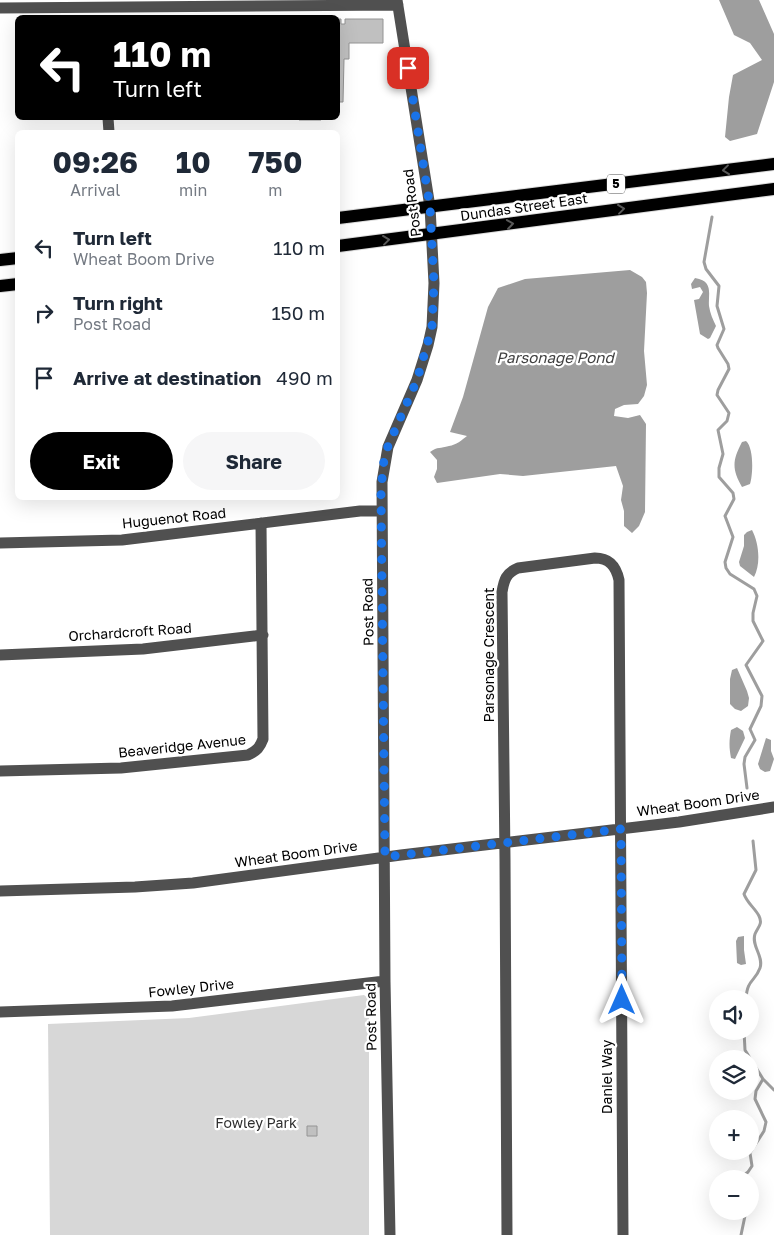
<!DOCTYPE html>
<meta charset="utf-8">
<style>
:root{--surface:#fff;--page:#f6f6f7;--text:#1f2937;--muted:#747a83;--accent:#000}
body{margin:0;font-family:"Golos Text",sans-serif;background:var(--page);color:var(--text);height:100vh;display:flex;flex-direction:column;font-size:19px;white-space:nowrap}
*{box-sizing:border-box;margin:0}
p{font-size:16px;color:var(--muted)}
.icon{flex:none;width:28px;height:28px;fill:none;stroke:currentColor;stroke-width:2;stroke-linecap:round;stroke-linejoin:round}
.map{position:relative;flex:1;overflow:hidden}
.drawer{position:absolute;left:15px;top:130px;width:325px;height:370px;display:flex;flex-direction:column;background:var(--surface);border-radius:8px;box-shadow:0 5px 20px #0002}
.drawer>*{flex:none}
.top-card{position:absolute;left:15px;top:15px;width:325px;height:105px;border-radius:8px;box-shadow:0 5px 20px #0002;background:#000;color:#fff;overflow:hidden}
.buttons{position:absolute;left:709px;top:990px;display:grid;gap:10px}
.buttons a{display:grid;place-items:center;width:50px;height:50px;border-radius:50%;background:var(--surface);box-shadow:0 5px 20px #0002;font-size:25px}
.pin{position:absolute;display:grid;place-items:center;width:42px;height:42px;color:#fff;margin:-21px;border-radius:10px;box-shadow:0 2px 8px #0006}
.me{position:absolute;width:55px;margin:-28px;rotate:0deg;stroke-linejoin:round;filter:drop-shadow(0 0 4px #0008)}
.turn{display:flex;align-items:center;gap:18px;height:105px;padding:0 15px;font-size:22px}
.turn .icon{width:65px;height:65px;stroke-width:2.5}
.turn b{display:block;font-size:35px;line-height:42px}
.eta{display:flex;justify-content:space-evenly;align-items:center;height:85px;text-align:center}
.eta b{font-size:30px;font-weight:700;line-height:35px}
.action{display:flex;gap:10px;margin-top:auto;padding:10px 15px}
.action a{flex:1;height:58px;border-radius:30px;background:var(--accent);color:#fff;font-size:20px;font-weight:700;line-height:58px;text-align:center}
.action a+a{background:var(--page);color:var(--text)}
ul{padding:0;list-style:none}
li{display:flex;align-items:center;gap:15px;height:65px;padding:0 15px}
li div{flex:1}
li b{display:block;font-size:19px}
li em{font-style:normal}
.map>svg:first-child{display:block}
.green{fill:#d7d7d7}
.water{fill:#9e9e9e}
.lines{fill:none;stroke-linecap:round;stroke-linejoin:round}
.stream{stroke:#9e9e9e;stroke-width:3}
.building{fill:#c0c0c0;stroke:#949494}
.major-casing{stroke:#dbdbdb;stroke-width:14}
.minor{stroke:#505050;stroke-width:11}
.major{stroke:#000;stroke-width:12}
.oneway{stroke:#595959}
.route{stroke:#1a73e8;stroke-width:9;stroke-dasharray:0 16.2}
.labels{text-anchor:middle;stroke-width:4.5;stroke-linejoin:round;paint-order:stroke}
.shield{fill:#fff;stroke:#4c4c4c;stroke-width:1}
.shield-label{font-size:12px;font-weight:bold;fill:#000}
.street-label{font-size:14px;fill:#000;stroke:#fff}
.park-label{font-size:14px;fill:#2e2e2e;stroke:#fff}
.water-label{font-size:15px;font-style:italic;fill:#3f3f3f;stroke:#fff}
</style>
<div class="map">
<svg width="774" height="1235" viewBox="0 0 774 1235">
<rect width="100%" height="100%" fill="#fff"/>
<path class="green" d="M364,995L369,999V1235H50L48,1024L189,1018Z"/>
<path class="water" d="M719,0H759L774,34V82L757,134L730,141L725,137L729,97L733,75L762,60L750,43L734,35Z
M630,270L642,277L646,282L647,293L644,351L647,385L644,396L638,404L624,405L615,409L614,416L628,418L640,415L646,424L645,512L639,526L632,533L624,526V511L621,500L623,486L616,466L523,476L500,474L437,483L434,477L437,469V460L430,452C438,446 440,449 449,446C456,445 462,440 467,436L450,432L463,397L488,307L498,288L525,279Z
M695,278C714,281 708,294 709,306C710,313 713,320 716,326L710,338L708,339L700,334L694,300L699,299L703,292L700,287L692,289L691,284Z
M746,441C754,448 753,475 750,484L742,487C732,469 732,461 742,442Z
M752,530C759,543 761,564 754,577L740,566L739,562L744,546V535L747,532Z
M737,668L747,691L749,698L748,706L741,711L735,709L730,704V679L732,670Z
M737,727L743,731L745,738L735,759L731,758C729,748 729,740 731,730Z
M766,738L771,740V751L774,759L770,771L765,772L760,769L758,764Z
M744,936V950L746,964L741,965L737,963L736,941L738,937Z"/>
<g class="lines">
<path class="stream" d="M712,217L704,262L706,269L719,286L717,306L724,329L717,345L718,348L728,364L729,369L718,390L717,395L729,413L727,421L718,430L723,454L719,468V477L733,493L734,499L725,516L733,537L725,562L726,568L730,574L754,589L757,596L753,613V621L763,641L746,665L762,696L761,706L750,729L755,740L745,757L744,764L747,788
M746,999C747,979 755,982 760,968C764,956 751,946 755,934C758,927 763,924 759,916C755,908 747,903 744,894L756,870L753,841
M763,1079L774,1090
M739,1179L748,1172L752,1166L750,1153L764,1131L766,1122L755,1099L756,1091L763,1079L745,1050L744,1031
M741,1235L746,1211"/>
</g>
<path class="building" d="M338,19H341V24H345V19H383V43H349V59H344L343,102H338Z
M299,118H321V120H299Z
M307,1126H317V1136H307Z"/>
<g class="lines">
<g class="major-casing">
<path id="major" d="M338,218L774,164
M338,246C483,228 628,208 774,189
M0,260L18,258
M0,286L18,284"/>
</g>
<path class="minor" d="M0,8L398,5
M108,118L109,132
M0,543L122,540L360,511H381
M0,655L143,649L263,635
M0,771L121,768L248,755C257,751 260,747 263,739L261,523
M0,891L135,887L193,883L401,855L679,822L774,807
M0,1012L172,1006L385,981
M390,1235L385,981L382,482L388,447L417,380L428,345L432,327L434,283L430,207L397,0
M507,1235L505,859L502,592C504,580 506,573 518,568L595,558C609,558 616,566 619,580L623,1235"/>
<use href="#major" class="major"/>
</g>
<defs><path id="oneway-chevron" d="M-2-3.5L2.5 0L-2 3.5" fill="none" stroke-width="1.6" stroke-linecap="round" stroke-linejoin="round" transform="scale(1.25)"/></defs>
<g class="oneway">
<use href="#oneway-chevron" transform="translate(726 170) rotate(173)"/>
<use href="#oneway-chevron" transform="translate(621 209) rotate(-7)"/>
<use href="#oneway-chevron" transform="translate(510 224) rotate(-8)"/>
<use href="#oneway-chevron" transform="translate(386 240) rotate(-7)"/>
</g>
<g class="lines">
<path class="route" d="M408,68L430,207L434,283L432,327L417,380L388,446L383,465L381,494L385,857L621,829L622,1000"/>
</g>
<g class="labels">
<rect class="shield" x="607" y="174.5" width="18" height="19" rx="4"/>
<g class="shield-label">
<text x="616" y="188">5</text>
</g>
<g class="street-label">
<text transform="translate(412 203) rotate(-97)" y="5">Post Road</text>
<text transform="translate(524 207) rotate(-8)" y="5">Dundas Street East</text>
<text transform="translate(174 518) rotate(-6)" y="5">Huguenot Road</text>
<text transform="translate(368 612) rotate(-91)" y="5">Post Road</text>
<text transform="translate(130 632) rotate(-4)" y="5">Orchardcroft Road</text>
<text transform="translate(489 655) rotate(-90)" y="5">Parsonage Crescent</text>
<text transform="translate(182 746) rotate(-6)" y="5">Beaveridge Avenue</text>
<text transform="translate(698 803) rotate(-8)" y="5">Wheat Boom Drive</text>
<text transform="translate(296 854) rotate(-8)" y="5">Wheat Boom Drive</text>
<text transform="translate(191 988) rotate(-6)" y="5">Fowley Drive</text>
<text transform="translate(371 1017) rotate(-91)" y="5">Post Road</text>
<text transform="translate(607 1077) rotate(-90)" y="5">Daniel Way</text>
</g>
<g class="park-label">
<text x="256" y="1128">Fowley Park</text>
</g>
<g class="water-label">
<text x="555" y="363">Parsonage Pond</text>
</g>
</g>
</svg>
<div class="buttons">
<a><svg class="icon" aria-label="sound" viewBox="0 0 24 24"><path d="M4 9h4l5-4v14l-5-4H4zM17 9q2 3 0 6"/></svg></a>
<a><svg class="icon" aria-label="layers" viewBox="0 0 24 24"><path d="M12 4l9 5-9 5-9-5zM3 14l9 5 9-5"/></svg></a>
<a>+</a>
<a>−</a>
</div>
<div class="pin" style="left:408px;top:68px;background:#d93025"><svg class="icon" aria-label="arrive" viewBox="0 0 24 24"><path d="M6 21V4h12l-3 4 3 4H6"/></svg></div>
<svg class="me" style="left:622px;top:1000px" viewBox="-20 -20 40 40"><path d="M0-17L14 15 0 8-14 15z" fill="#1a73e8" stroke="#fff" stroke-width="4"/></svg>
<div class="top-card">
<div class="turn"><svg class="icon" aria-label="left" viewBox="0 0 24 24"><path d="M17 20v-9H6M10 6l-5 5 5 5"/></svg><div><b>110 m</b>Turn left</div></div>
</div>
<section class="drawer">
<div class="eta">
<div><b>09:26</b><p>Arrival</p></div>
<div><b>10</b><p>min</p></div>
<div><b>750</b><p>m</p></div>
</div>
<ul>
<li><svg class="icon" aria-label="left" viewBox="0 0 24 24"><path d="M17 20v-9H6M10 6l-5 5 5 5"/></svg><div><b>Turn left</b><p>Wheat Boom Drive</p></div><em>110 m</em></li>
<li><svg class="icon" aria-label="right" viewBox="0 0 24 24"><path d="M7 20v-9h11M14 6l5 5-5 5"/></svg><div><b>Turn right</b><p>Post Road</p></div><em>150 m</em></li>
<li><svg class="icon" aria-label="arrive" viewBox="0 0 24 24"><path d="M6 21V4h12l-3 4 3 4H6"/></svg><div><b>Arrive at destination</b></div><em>490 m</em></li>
</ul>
<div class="action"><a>Exit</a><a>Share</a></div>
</section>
</div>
